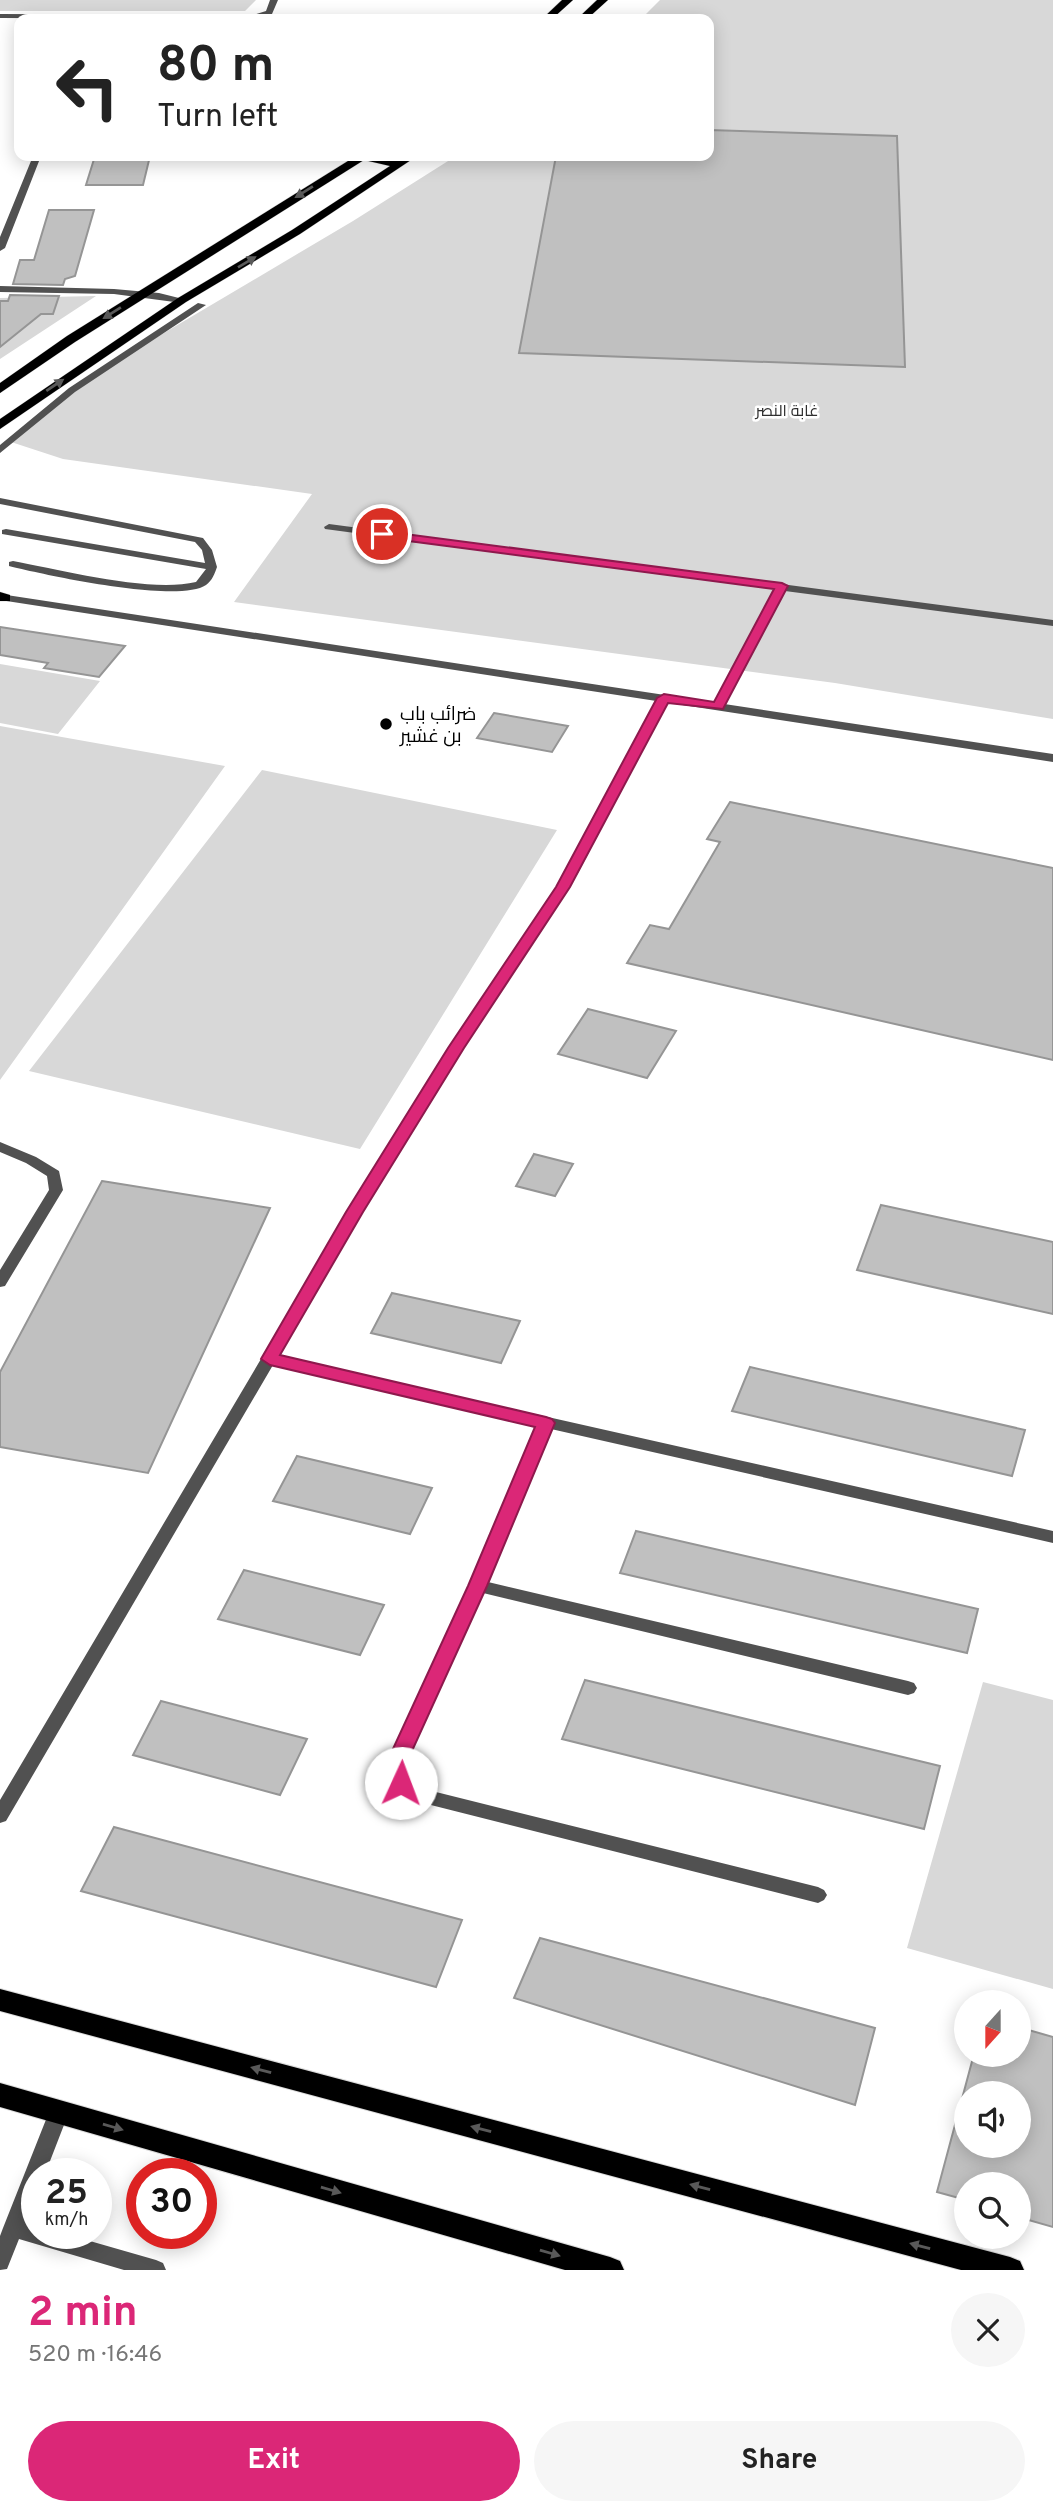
<!DOCTYPE html>
<meta charset="utf-8">
<style>
:root{--surface:#fff;--page:#f6f6f6;--text:#222;--muted:#767676;--accent:#db2777}
body{margin:0;font-family:Overpass,Cairo,sans-serif;background:var(--page);color:var(--text);height:100vh;display:flex;flex-direction:column;font-size:26px;white-space:nowrap}
*{box-sizing:border-box;margin:0}
p{font-size:23px;color:var(--muted)}
.icon{flex:none;width:38px;height:38px;fill:none;stroke:currentColor;stroke-width:2;stroke-linecap:round;stroke-linejoin:round}
.map{position:relative;height:2270px;overflow:hidden}
.panel{display:flex;flex-direction:column;background:var(--surface);flex:1}
.panel>*{flex:none}
.top-card{position:absolute;left:14px;top:14px;width:700px;height:147px;border-radius:14px;box-shadow:0 4px 18px #0003;background:#fff;color:var(--text);overflow:hidden}
.needle{width:46px;rotate:201deg}
.controls{position:absolute;left:954px;top:1990px;display:grid;gap:14px}
.controls a{display:grid;place-items:center;width:77px;height:77px;border-radius:50%;background:var(--surface);box-shadow:0 4px 18px #0003;font-size:35px}
.speed{position:absolute;left:21px;top:2158px;display:flex;gap:14px;font-size:35px;font-weight:700;text-align:center}
.speed>*{display:grid;place-content:center;width:91px;height:91px;border-radius:50%;background:var(--surface);box-shadow:0 4px 18px #0003;line-height:1}
.speed small{font-size:18px;font-weight:400}
.speed .limit{border:10px solid #d22;background:#fff;color:#111}
.pin{position:absolute;display:grid;place-items:center;width:60px;height:60px;color:#fff;margin:-30px;border:4px solid #fff;border-radius:50%;box-shadow:0 2px 7px #0007}
.me{position:absolute;width:77px;margin:-38px;rotate:2deg;stroke-linejoin:round;filter:drop-shadow(0 0 5px #0008)}
.turn{display:flex;align-items:center;gap:24px;height:147px;padding:0 28px;font-size:32px}
.turn .icon{width:91px;height:91px;stroke-width:2.5}
.turn b{display:block;font-size:49px;line-height:60px}
.round{display:grid;place-items:center;flex:none;width:74px;height:74px;border-radius:37px;background:var(--page)}
.summary{display:flex;align-items:center;justify-content:space-between;height:119px;padding:0 28px}
h1{font-size:42px;font-weight:700;line-height:52px;color:var(--accent)}
.action{display:flex;gap:14px;margin-top:auto;padding:14px 28px}
.action a{flex:1;height:80px;border-radius:42px;background:var(--accent);color:#fff;font-size:28px;font-weight:700;line-height:80px;text-align:center}
.action a+a{background:var(--page);color:var(--text)}
.map>svg:first-child{display:block}
.green{fill:#d8d8d8}
.building{fill:#c0c0c0;stroke:#959595;stroke-width:2;fill-rule:evenodd}
.lines{fill:none;stroke-linecap:round;stroke-linejoin:round}
.primary-casing{stroke:#dbdbdb;stroke-width:1}
.trunk-casing{stroke:#dbdbdb;stroke-width:2}
.service{fill:#515151;fill-rule:evenodd}
.minor{fill:#515151;fill-rule:evenodd}
.tertiary{fill:#515151;fill-rule:evenodd}
.primary{fill:#000;fill-rule:evenodd}
.trunk{fill:#000;fill-rule:evenodd}
.oneway{fill:#595959}
.route{fill:#db2777;stroke:#8e194d;stroke-width:2}
.poi-dot{fill:#000;stroke:#fff;stroke-width:2.5}
.labels{text-anchor:middle;stroke-width:5;stroke-linejoin:round;paint-order:stroke}
.far-park-label{font-size:16px;fill:#2f2f2f;stroke:#fff}
.poi-label{font-size:19px;fill:#000;stroke:#fff;text-anchor:start}
</style>
<div class="map">
<svg width="1053" height="2270" viewBox="0 0 1053 2270">
<rect width="100%" height="100%" fill="#fff"/>
<path class="green" d="M0,0H256L245,11H0Z
M660,0H1053V719L835,683L234,602L312,494L63,459L8,441L120,359L353,221L456,156H709V19H641Z
M96,296L0,359V298Z
M0,664L100,681L58,734L0,723Z
M0,726L225,766L0,1080Z
M262,770L557,830L360,1149L29,1071Z
M983,1682L1053,1700V1989L907,1948Z"/>
<path class="building" d="M709,130L897,136L905,367L519,353L556,156H709Z
M95,156H150L143,185H86Z
M49,210H94L75,276L65,279L63,285L13,284L20,260H34Z
M10,295L59,296L53,314H41L0,347V301H8Z
M0,627L125,646L99,677L44,668L48,663L0,655Z
M494,713L568,726L552,752L477,738Z
M730,802L1053,868V1060L627,963L650,925L669,929L720,842L707,839Z
M588,1009L676,1031L647,1078L558,1054Z
M534,1154L573,1164L555,1196L516,1186Z
M102,1181L270,1208L148,1473L0,1447V1372Z
M881,1205L1053,1242V1314L857,1270Z
M392,1293L520,1321L501,1363L371,1333Z
M750,1367L1025,1430L1012,1476L732,1411Z
M297,1456L432,1488L410,1534L273,1501Z
M636,1531L978,1609L967,1653L620,1573Z
M244,1570L384,1605L360,1655L218,1619Z
M585,1680L940,1766L924,1829L562,1739Z
M161,1701L307,1739L280,1795L133,1755Z
M114,1827L462,1920L436,1987L81,1891Z
M540,1938L875,2028L855,2105L514,1998Z
M1018,2027L1053,2037V2227L1018,2217V2184H966V2200L937,2192L974,2054H1018ZM966,2093H1018V2146H966Z"/>
<g class="lines">
<g class="primary-casing">
<path id="primary" d="M562,0H573L552,19H542Z
M597,0H608L587,19H577Z
M356,156H374L397,161L405,156H417L300,234L186,302L0,429V419L178,298L292,230L390,166L364,160L75,342L0,393V383L67,336Z
M0,592L10,595V601H0Z"/>
</g>
<g class="trunk-casing">
<path id="trunk" d="M0,1989L1010,2257L1020,2261L1024,2270H961L0,2011Z
M0,2083L610,2257L620,2261L624,2270H565L0,2107Z"/>
</g>
<path class="service" d="M198,303L206,305L75,392L0,453V445L69,388Z
M0,498L203,538L212,550L217,567C215,573 212,581 206,585C178,604 45,575 9,566V562L13,561C62,570 149,593 196,582L206,569L2,534V530L6,529L205,563L202,550L195,542L0,504Z
M0,1142L36,1157L59,1171L63,1190L5,1286L0,1287V1270L49,1190L47,1176L26,1163L0,1152Z
M59,2103L66,2106L69,2112L45,2174H37V2194L26,2222L37,2226V2233H62L156,2260L163,2263L166,2270H124L19,2239L7,2269L0,2270V2236L3,2228L49,2112L52,2106Z"/>
<path class="minor" d="M270,0H278L272,14L254,19L0,18V14L253,15L266,11Z
M33,156H41L5,248L0,251V237Z
M0,286L114,289L159,293L187,300L182,303L114,294L0,292Z
M329,524L1053,620V626L785,591L724,707L718,710L712,707L775,589L325,529L324,527Z
M664,695L670,698L578,873L463,1048L362,1212L278,1356L1053,1531V1543L551,1429L488,1582L908,1681L914,1683L917,1688L914,1693L908,1695L483,1593L405,1764L409,1779L424,1789L818,1887L824,1890L827,1895L824,1900L818,1903L419,1802L395,1788L387,1764L470,1586L537,1425L273,1365L6,1821L0,1823V1800L348,1212L449,1048L566,873L658,698Z"/>
<path class="tertiary" d="M0,594L1053,754V762L0,600Z"/>
<use href="#primary" class="primary"/>
<use href="#trunk" class="trunk"/>
</g>
<defs><path id="oneway-solid" d="M-6-.8H1V-3.2L6.5 0L1 3.2V.8H-6Z" transform="scale(1.75)"/></defs>
<g class="oneway">
<use href="#oneway-solid" transform="translate(304 192) rotate(148)"/>
<use href="#oneway-solid" transform="translate(247 262) rotate(-31)"/>
<use href="#oneway-solid" transform="translate(112 313) rotate(148)"/>
<use href="#oneway-solid" transform="translate(55 385) rotate(-34)"/>
<use href="#oneway-solid" transform="translate(261 2070) rotate(-165)"/>
<use href="#oneway-solid" transform="translate(113 2127) rotate(16)"/>
<use href="#oneway-solid" transform="translate(481 2129) rotate(-165)"/>
<use href="#oneway-solid" transform="translate(700 2187) rotate(-165)"/>
<use href="#oneway-solid" transform="translate(331 2190) rotate(16)"/>
<use href="#oneway-solid" transform="translate(920 2246) rotate(-165)"/>
<use href="#oneway-solid" transform="translate(550 2253) rotate(16)"/>
</g>
<path class="route" d="M382,531L782,583L788,586L723,709L668,703L570,887L464,1048L363,1212L280,1355L546,1417L552,1419L555,1423L487,1586L406,1764L411,1783L408,1789L401,1791L394,1789L386,1764L468,1586L535,1427L270,1365L261,1359L346,1212L448,1048L556,887L657,698L664,694L714,702L774,589L378,537L376,534Z"/>
<circle class="poi-dot" cx="386" cy="724" r="7"/>
<g class="labels">
<g class="far-park-label">
<text x="787" y="416">غابة النصر</text>
</g>
<g class="poi-label">
<text x="400" y="720">ضرائب باب<tspan x="400" dy="22">بن غشير</tspan></text>
</g>
</g>
</svg>
<div class="controls">
<a><svg class="needle" viewBox="-14 -14 28 28"><path d="M0-13l5 13h-10z" fill="#e53935"/><path d="M0 13l5-13h-10z" fill="#767676"/></svg></a>
<a><svg class="icon" aria-label="sound" viewBox="0 0 24 24"><path d="M4 9h4l5-4v14l-5-4H4zM17 9q2 3 0 6"/></svg></a>
<a><svg class="icon" aria-label="search" viewBox="0 0 24 24"><circle cx="10" cy="10" r="6"/><path d="M15 15l6 6"/></svg></a>
</div>
<div class="speed"><div>25<small>km/h</small></div><div class="limit">30</div></div>
<div class="pin" style="left:382px;top:534px;background:#d93025"><svg class="icon" aria-label="arrive" viewBox="0 0 24 24"><path d="M6 21V4h12l-3 4 3 4H6"/></svg></div>
<svg class="me" style="left:401px;top:1783px" viewBox="-20 -20 40 40"><circle r="19" fill="#fff"/><path d="M0-13L10 11 0 6-10 11z" fill="#db2777"/></svg>
<div class="top-card">
<div class="turn"><svg class="icon" aria-label="left" viewBox="0 0 24 24"><path d="M17 20v-9H6M10 6l-5 5 5 5"/></svg><div><b>80 m</b>Turn left</div></div>
</div>
</div>
<section class="panel">
<div class="summary"><div><h1>2 min</h1><p>520 m · 16:46</p></div><a class="round"><svg class="icon" aria-label="close" viewBox="0 0 24 24"><path d="M6 6l12 12M18 6L6 18"/></svg></a></div>
<div class="action"><a>Exit</a><a>Share</a></div>
</section>
